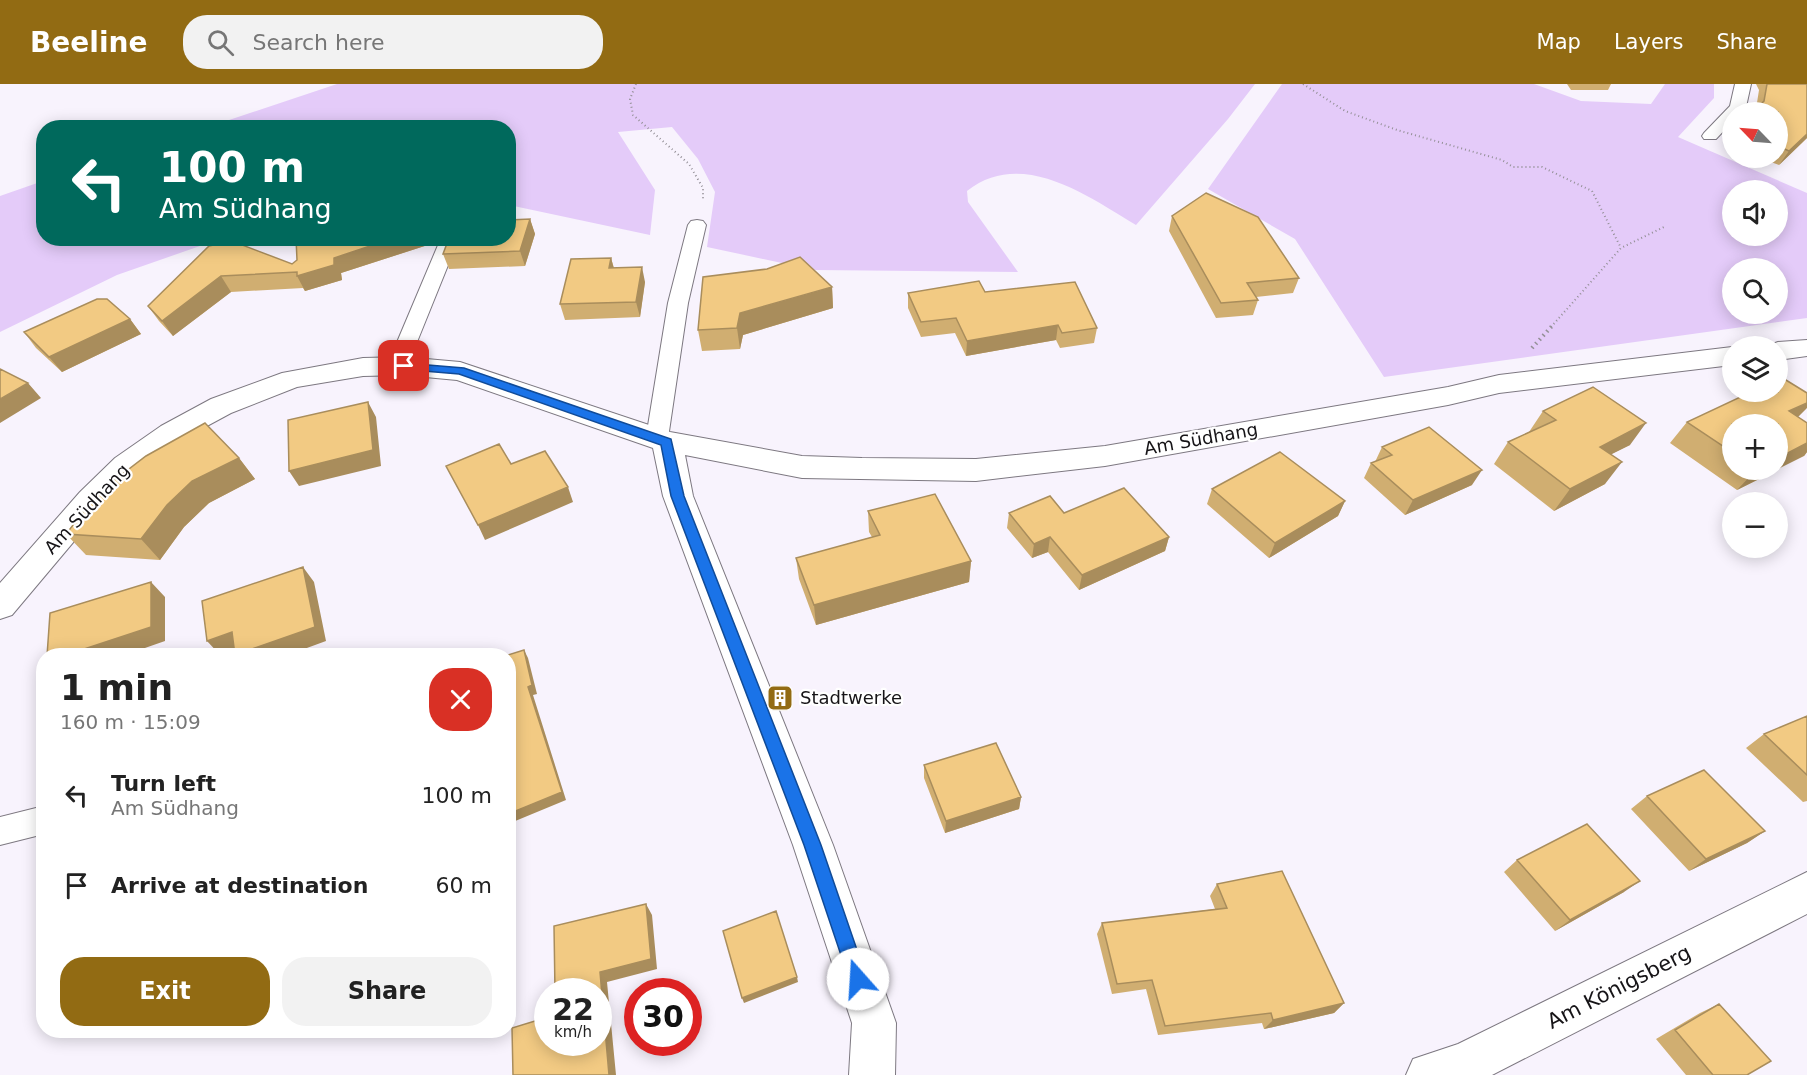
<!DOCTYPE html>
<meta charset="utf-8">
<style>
:root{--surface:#fff;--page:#f2f2f2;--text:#222;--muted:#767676;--accent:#926b13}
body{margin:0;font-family:"DejaVu Sans",sans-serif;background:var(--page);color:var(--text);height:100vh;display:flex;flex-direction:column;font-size:22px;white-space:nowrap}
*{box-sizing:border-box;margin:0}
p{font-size:20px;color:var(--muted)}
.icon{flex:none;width:33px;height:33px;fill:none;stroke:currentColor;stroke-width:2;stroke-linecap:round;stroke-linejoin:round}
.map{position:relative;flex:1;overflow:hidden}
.drawer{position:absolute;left:36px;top:564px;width:480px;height:390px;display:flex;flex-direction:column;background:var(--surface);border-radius:24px;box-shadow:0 3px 15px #0003}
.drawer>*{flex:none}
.hud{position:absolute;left:36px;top:36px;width:480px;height:126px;border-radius:24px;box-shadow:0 3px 15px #0003;background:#00695c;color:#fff;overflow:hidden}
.needle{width:39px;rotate:295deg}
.controls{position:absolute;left:1722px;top:18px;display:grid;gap:12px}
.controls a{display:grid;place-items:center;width:66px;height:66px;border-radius:50%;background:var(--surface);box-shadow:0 3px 15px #0003;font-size:30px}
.speed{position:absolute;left:534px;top:894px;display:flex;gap:12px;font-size:30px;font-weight:700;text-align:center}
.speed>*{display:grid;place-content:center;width:78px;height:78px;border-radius:50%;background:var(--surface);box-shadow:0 3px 15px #0003;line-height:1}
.speed small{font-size:15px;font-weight:400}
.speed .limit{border:9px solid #d22;background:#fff;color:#111}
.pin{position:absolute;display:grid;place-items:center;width:51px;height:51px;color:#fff;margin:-26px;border-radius:12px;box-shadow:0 3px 9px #0006}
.me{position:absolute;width:66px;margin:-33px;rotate:341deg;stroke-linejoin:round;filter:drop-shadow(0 0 4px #0008)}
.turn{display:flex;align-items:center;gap:21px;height:126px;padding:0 24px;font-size:27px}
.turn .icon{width:78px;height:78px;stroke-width:2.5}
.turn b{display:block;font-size:42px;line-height:51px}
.round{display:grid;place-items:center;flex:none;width:63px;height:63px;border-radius:24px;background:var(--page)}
.summary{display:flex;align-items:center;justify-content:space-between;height:102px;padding:0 24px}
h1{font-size:36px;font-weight:700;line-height:45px}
.cta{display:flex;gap:12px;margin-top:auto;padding:12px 24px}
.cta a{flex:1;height:69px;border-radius:24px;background:var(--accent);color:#fff;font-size:24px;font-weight:700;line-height:69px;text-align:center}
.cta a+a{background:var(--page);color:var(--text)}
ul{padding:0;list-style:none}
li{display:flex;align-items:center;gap:18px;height:90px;padding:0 24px}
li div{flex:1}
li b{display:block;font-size:22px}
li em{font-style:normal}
header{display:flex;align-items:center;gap:36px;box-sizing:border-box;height:84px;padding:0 30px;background:var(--accent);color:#fff}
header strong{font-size:28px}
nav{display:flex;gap:33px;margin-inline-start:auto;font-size:21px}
.search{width:420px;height:54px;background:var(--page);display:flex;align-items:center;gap:15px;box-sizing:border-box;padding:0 21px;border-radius:24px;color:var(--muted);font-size:22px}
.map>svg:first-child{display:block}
.green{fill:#e4cbf9;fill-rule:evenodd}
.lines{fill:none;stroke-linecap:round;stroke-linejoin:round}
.service-casing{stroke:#7d7881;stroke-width:2}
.minor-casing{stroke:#7d7881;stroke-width:2}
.path-far1{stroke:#949097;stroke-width:2;stroke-dasharray:1 3;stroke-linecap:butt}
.path{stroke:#949097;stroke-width:4;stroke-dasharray:1.5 4;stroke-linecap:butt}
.service{fill:#fff;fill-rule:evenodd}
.minor{fill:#fff;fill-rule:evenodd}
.wall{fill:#d0ae71}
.shaded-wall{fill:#a98d5c}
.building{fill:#f2ca83;stroke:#a98d5c;stroke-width:1.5}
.route{fill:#1a73e8;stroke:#114b97;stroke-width:1.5}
.labels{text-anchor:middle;stroke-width:4.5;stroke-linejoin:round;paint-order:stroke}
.street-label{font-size:18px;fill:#161417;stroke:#fff}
.poi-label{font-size:18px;fill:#161417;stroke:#fff;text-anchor:start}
.near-street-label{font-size:21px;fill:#161417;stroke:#fff}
</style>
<header>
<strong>Beeline</strong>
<div class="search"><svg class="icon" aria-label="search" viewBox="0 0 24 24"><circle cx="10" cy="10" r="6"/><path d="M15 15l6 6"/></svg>Search here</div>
<nav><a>Map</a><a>Layers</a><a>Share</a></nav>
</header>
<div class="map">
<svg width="1807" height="991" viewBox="0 0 1807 991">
<rect width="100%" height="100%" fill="#f8f3fd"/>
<path class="green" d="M337,0H1255L1228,35L1136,141C1087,112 1022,64 967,107L968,118L1018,188L815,186L707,163L715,108L698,75L672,43L618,48L655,106L650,151L509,121L508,44H205Z
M1282,0H1534L1581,17L1651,20L1665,0H1714V14L1678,53L1807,109V234L1384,293L1295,155L1208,105ZM1732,106H1778V152H1732ZM1732,184H1778V230H1732Z
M43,97L44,154L220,155L117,191L0,248V112Z"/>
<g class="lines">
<g class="service-casing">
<path id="service" d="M1735,0H1751L1746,23L1742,28H1732V38L1716,55H1704L1702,52L1704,49L1730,22Z
M697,136L703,137L706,141L688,219L668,354L665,359L657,362L649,359L646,354L668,219L688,141L691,137Z
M441,154H459L415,263V282L411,287L404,289L397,287L393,282L395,263Z
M44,722V750L0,761V733Z"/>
</g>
<g class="minor-casing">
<path id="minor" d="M1807,256V272L1778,276V262H1767L1778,258Z
M1732,263V281L1499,309L1448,321L1105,382L976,397L802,394L685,371L693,412L833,761L896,939L895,991H849L852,939L793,761L663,412L653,364L457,296L404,291L363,292L297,303L231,329L181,356L137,388L102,424L12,531L0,535V499L80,408L115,374L161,342L211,315L282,289L363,274L404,273L460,278L670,348L802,372L862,374L976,375L1105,362L1448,303L1499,291Z
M1807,788V830L1492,991H1406L1413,975L1458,960Z"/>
</g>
<path class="path-far1" d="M636,0L630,15L633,31L689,80L703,104V115
M1303,0L1345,27L1397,46L1502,76L1513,83H1542L1592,107L1621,164
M1551,243L1621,164L1664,143"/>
<path class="path" d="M1532,264L1552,242"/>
<use href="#service" class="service"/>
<use href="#minor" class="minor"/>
</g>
<path class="wall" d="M1567,0H1611L1608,6H1571Z
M1756,0H1807V54L1779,81L1760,74H1778V28L1756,25L1759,6Z
M1172,132L1299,194L1293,209L1256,213L1258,216L1253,231L1216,234L1169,147Z
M530,135L535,150L525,182L449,185L443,170Z
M437,158L341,189L342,196L305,207L303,204L231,208L173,252L159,237L148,222L209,162L292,180Z
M611,174L614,184L645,198L640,233L565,236L560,220Z
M832,203L833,224L743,251L740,265L702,267L698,246Z
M985,208L1097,244L1094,259L1060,264L1056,256L966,272L955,249L921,253L908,224V209Z
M130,235L141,250L62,288L36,264L24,248Z
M1543,327L1630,361L1611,370L1605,400L1554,427L1494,380L1508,358L1529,348Z
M1798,333L1807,339V368L1804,372L1732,340V386H1777L1737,406L1670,359L1687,338Z
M1382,363L1472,401L1405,431L1364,394L1371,379L1375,378Z
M239,374L255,395L209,419L184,443L160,476L86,471L66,450Z
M1212,405L1345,417L1338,432L1269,474L1207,420Z
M868,427L971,477L969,498L816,541L799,495L796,474L872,453L869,448Z
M1009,429H1064L1169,453L1165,467L1079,506L1048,468L1032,474L1007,444Z
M1807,632V717L1803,718L1746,664L1764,650Z
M924,681L1021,713L1019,725L945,749L924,694Z
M1647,712L1765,747L1747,759L1689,787L1631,725Z
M1517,776L1624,808L1555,847L1504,788Z
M1217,800L1344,919L1334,929L1264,945L1262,939L1158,951L1146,905L1112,910L1097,850L1102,839L1215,825L1210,812Z
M1719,920L1747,991H1686L1656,955L1700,929Z"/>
<path class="shaded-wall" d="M1807,50V54L1779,81L1789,67Z
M530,135L535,150L525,182L520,167Z
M394,154H439L437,158L341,189L342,196L305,207L297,192L334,174Z
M611,174L615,189L609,184Z
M642,183L645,198L640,233L636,218Z
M221,192L231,208L173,252L162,237Z
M832,203L833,224L743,251L740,265L737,244L740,229Z
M130,235L141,250L62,288L49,273Z
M1058,241L1056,256L966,272L967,257Z
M28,299L41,314L0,339V315Z
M368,318L376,333L381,382L299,402L289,387Z
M1807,319V324L1795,336L1789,327Z
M1646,339L1630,361L1584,384L1600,363Z
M1807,359V368L1804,372L1778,385V374Z
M239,374L255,395L209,419L184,443L160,476L141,455L167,421L192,397Z
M1622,378L1605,400L1554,427L1570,405Z
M1482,386L1472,401L1405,431L1413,416Z
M1756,386H1777L1737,406Z
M568,403L573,418L485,456L478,441Z
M1345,417L1338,432L1269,474L1275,459Z
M1050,453L1048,468L1032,474L1034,460Z
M1169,453L1165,467L1079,506L1082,491Z
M971,477L969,498L816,541L814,521Z
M303,483L314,498L326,557L285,572H236Z
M151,498L165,513V557L122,572H63Z
M232,548L245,562L220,571L207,557Z
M524,566L528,574L537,610L533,611L566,716L508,740V730L528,603Z
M1021,713L1019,725L945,749L946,737Z
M1765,747L1747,759L1689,787L1706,775Z
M1640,797L1624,808L1555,847L1570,836Z
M646,820L652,831L657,885L607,898L616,991H609L600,888Z
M797,893L798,898L744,919L742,914Z
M1344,919L1334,929L1264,945L1273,936Z"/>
<path class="building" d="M1767,0H1807V50L1789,67L1778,62V28H1752L1764,17Z
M1206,109L1258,133L1299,194L1247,199L1258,216L1221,219L1172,132Z
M530,135L520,167L443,170L449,154H508V136Z
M296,154H394L334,174V181L297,192V188L221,192L162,237L148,222L209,162L232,157L292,180L297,176Z
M800,173L832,203L740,229L737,244L698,246L703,193L767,185Z
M611,174L609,184L642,183L636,218L560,220L571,175Z
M979,197L985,208L1075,198L1097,244L1062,249L1058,241L967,257L956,234L921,238L908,209Z
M97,215H107L130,235L49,273L24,248Z
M0,285L28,299L0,315Z
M1781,293L1807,309V319L1789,327L1807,339V359L1778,374V340H1732V368L1687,338L1751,308H1778V295Z
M1593,303L1646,339L1600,363L1622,378L1570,405L1508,358L1556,336L1543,327Z
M368,318L373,366L289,387L288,336Z
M205,339L239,374L192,397L167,421L141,455L66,450L99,408L146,372Z
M1429,343L1482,386L1413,416L1371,379L1392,371L1382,363Z
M499,360L511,380L545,367L568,403L478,441L446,382Z
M1280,368L1345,417L1275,459L1212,405Z
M1124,404L1169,453L1082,491L1050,453L1034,460L1009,429L1050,412L1064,429Z
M935,410L971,477L814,521L796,474L880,451L868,427Z
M303,483L315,543L235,571L232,548L207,557L202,517Z
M151,498V543L63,572H47L50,529Z
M524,566L532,601L528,603L562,708L508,730V572H505Z
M1807,632V691L1764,650Z
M996,659L1021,713L946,737L924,681Z
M1704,686L1765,747L1706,775L1647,712Z
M1587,740L1640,797L1570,836L1517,776Z
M1282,787L1344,919L1273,936L1271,929L1165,942L1152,896L1117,900L1102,839L1227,824L1217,800Z
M646,820L651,875L600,888L609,991H513L512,944L548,933V958H598V908H555L554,842Z
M776,827L797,893L742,914L723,847Z
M1719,920L1771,977L1747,991H1713L1675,946Z"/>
<path class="route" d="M404,279L464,284L671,355L684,412L821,761L867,895L865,901L858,904L852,901L849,895L804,761L671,412L661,361L459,290L400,285L398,282Z"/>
<defs>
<g id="building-square" transform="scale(1.35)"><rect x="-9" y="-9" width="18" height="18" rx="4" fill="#926b13" stroke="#fff"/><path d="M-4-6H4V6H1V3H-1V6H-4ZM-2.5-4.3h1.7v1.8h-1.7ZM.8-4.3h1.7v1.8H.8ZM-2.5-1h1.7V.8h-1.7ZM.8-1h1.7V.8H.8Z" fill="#fff"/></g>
</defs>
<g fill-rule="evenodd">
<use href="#building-square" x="780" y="614"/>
</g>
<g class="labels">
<g class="street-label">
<text transform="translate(1201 355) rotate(-10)" y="6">Am Südhang</text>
<text transform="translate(87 425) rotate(-47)" y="6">Am Südhang</text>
</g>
<g class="poi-label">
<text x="800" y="620">Stadtwerke</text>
</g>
<g class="near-street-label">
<text transform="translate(1619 903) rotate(-27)" y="7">Am Königsberg</text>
</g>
</g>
</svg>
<div class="controls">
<a><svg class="needle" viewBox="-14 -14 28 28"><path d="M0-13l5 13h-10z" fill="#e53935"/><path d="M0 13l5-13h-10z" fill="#767676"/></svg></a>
<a><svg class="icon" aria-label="sound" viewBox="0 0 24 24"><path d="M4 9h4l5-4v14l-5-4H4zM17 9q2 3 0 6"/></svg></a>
<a><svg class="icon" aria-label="search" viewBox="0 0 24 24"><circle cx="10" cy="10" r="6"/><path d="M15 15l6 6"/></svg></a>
<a><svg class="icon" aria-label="layers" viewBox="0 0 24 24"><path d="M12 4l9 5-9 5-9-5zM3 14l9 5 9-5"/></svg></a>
<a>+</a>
<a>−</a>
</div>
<div class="speed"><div>22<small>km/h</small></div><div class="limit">30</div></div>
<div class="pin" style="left:404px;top:282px;background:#d93025"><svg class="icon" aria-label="arrive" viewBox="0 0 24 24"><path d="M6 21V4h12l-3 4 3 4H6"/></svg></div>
<svg class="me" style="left:858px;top:895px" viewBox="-20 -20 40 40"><circle r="19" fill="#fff"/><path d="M0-13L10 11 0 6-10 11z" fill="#1a73e8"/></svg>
<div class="hud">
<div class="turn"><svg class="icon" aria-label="left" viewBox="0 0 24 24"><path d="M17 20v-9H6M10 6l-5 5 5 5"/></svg><div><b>100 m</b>Am Südhang</div></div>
</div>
<section class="drawer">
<div class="summary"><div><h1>1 min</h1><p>160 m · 15:09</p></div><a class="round" style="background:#d93025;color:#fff"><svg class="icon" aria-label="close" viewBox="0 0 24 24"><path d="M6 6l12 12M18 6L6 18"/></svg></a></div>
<ul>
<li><svg class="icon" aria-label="left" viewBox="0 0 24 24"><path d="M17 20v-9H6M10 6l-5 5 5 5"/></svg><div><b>Turn left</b><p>Am Südhang</p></div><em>100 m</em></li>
<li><svg class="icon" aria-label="arrive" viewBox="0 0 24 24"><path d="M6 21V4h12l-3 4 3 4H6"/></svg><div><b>Arrive at destination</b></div><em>60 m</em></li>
</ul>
<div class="cta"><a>Exit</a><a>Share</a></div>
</section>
</div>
